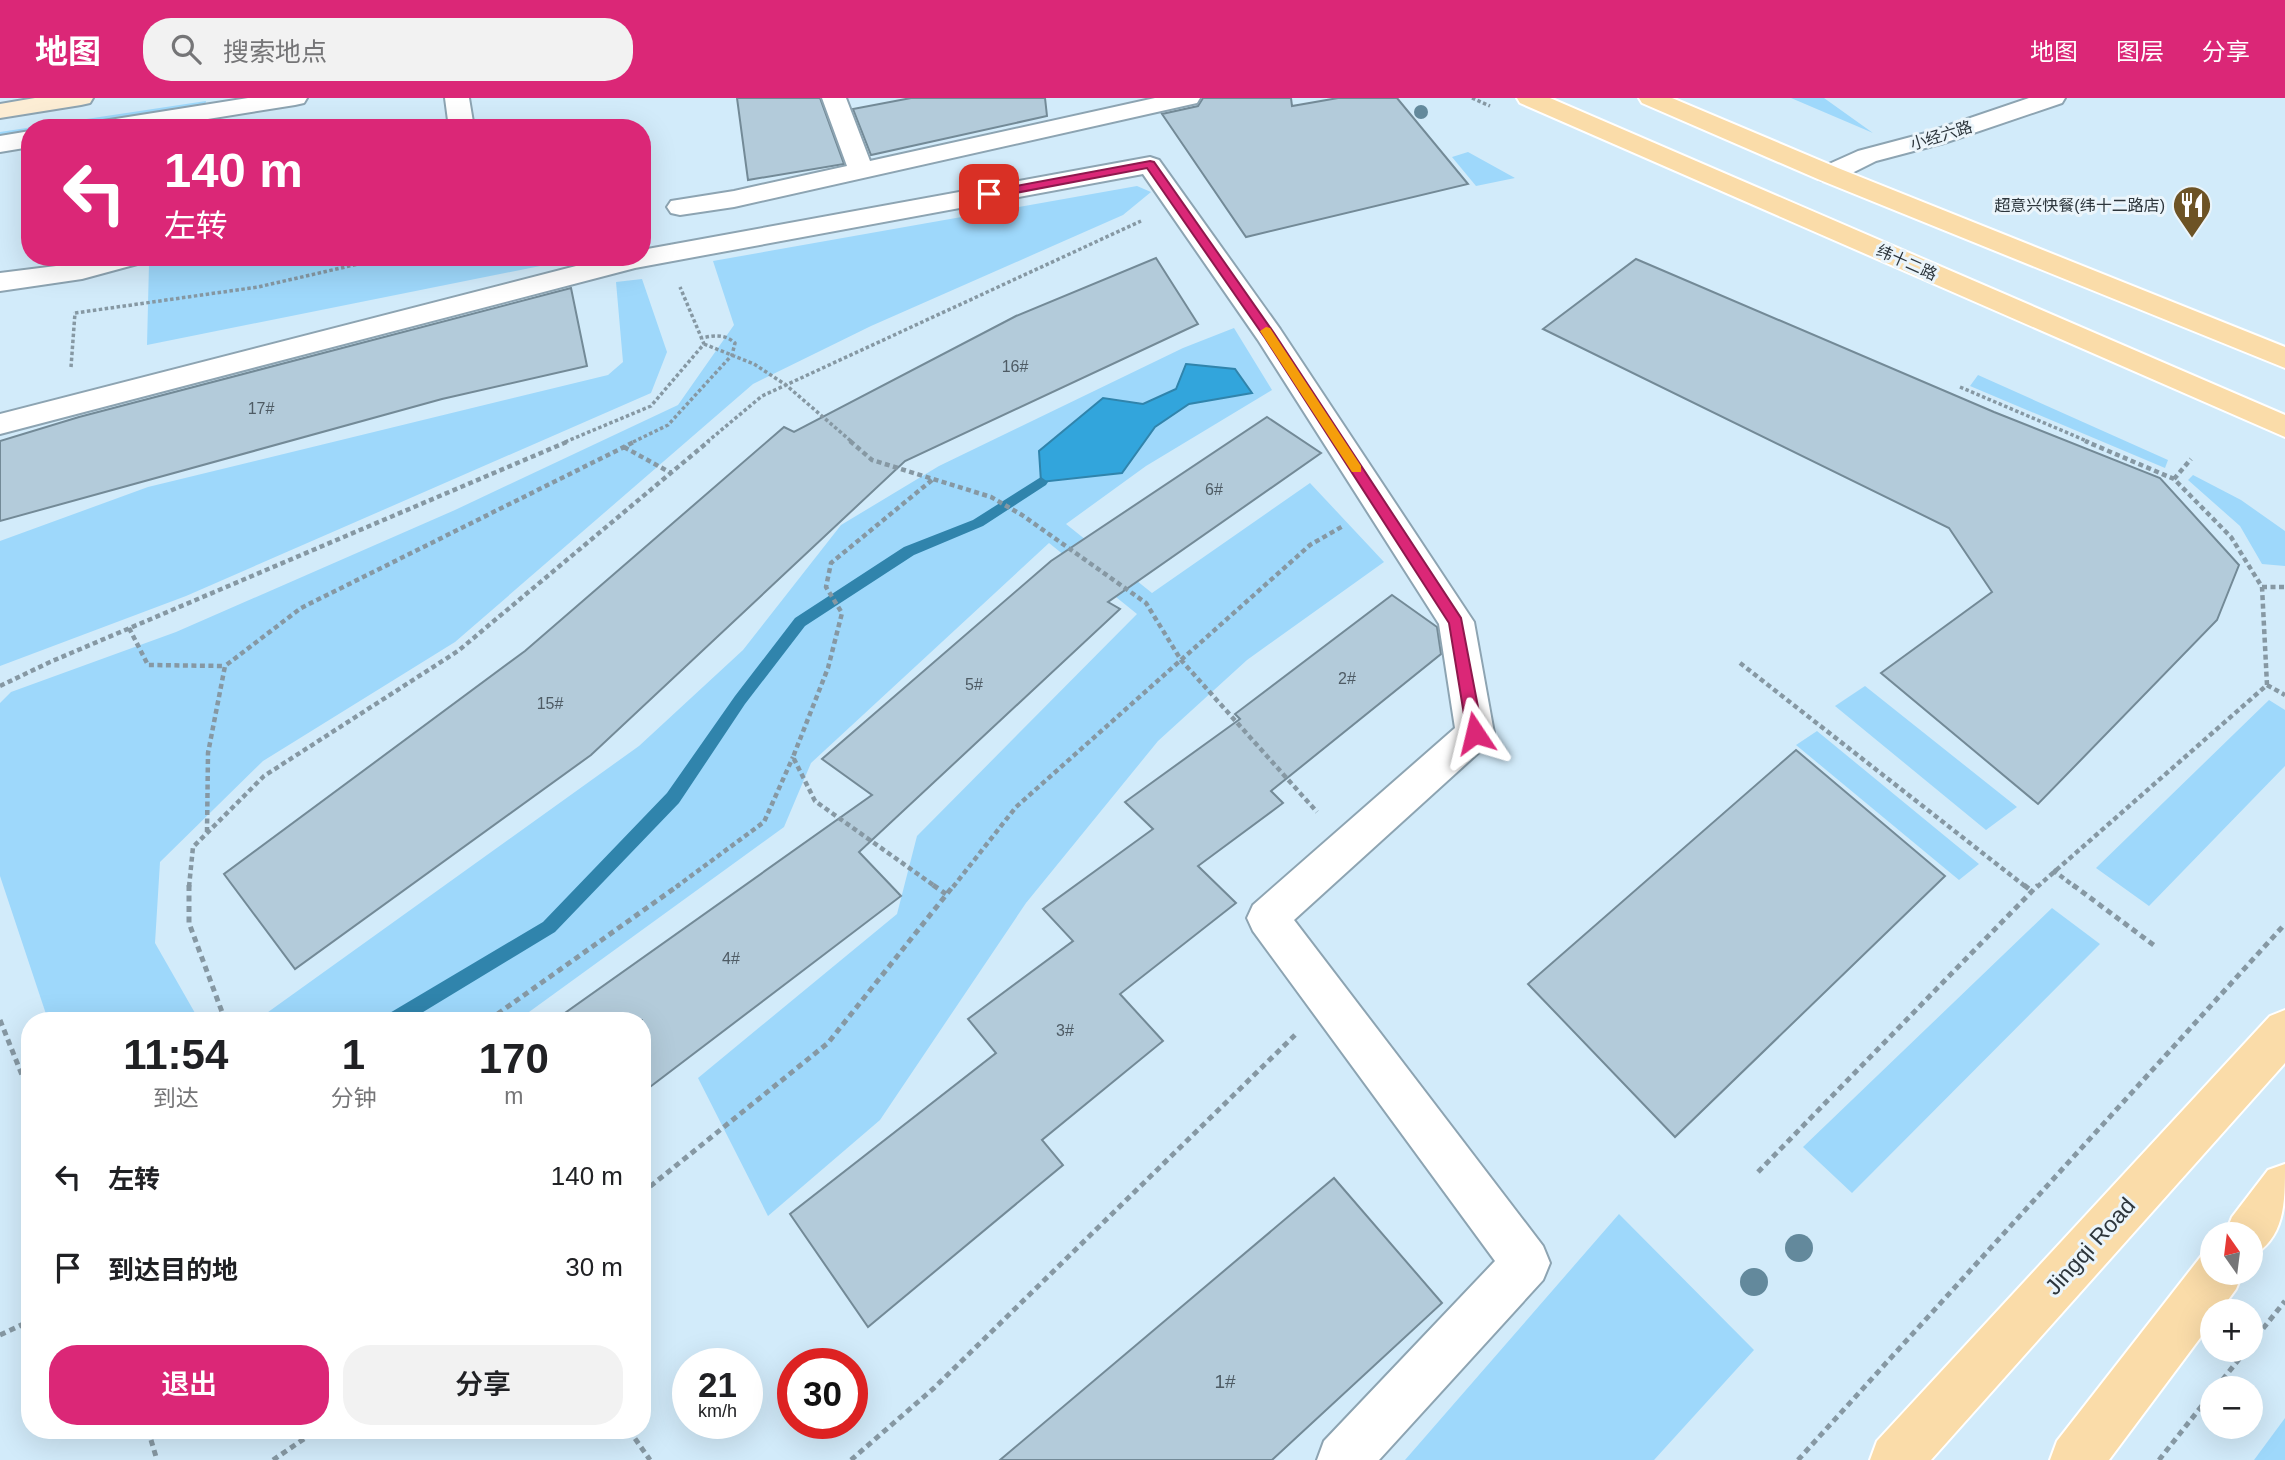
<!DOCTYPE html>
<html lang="zh">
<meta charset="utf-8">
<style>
:root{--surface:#fff;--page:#f2f2f2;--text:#202124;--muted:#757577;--accent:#db2777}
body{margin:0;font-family:Arial,"Noto Sans SC",sans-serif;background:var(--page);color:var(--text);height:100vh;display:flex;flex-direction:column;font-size:26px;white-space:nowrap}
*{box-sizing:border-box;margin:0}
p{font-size:23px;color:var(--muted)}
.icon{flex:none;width:38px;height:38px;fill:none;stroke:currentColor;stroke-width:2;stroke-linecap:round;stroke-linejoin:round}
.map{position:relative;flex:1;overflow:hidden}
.details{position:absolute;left:21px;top:914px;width:630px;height:427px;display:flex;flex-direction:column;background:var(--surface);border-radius:28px;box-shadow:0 7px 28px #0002}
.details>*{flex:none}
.guide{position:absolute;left:21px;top:21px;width:630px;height:147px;border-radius:28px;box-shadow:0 7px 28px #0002;background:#db2777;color:#fff;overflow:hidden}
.needle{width:46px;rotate:346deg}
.tools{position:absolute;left:2200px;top:1124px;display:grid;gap:14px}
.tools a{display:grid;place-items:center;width:63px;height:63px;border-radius:50%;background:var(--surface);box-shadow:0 7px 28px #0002;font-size:35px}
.speed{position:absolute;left:672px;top:1250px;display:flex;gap:14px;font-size:35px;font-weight:700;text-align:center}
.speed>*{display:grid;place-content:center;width:91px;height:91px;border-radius:50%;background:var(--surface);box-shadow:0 7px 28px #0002;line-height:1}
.speed small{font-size:18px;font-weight:400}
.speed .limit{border:10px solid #d22;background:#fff;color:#111}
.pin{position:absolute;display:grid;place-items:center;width:60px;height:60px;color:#fff;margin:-30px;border-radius:14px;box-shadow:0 4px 10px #0006}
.me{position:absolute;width:77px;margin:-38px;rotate:350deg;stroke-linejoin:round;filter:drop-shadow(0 0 5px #0008)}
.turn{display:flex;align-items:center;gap:24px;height:147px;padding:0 28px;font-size:32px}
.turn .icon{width:91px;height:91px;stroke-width:2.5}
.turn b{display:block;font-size:49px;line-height:60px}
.eta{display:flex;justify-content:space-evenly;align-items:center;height:119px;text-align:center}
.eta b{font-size:42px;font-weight:600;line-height:49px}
.button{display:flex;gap:14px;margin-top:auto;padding:14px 28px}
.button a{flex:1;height:80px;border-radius:28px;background:var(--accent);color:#fff;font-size:28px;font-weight:600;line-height:80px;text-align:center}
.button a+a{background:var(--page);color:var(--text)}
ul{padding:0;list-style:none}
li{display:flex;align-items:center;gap:21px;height:91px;padding:0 28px}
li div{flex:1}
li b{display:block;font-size:26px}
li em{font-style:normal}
header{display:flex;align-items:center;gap:42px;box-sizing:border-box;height:98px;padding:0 35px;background:var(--accent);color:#fff}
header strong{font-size:33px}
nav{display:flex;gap:38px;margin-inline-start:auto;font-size:24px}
.search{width:490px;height:63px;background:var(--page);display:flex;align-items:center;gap:18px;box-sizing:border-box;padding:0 24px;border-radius:28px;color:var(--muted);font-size:26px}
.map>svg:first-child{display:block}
.green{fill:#9ed8fb}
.water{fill:#32a5dc;stroke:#3084ac;stroke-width:2}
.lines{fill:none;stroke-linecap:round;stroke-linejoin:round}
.stream{fill:#3084ac;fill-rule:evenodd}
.building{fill:#b3cbda;stroke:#738a97;stroke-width:2}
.street-casing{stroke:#8da4b2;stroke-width:4}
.secondary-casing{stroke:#8da4b2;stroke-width:4}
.primary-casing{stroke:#fff;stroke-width:4}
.path-far2{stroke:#8698a3;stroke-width:3.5;stroke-dasharray:3.5 2.5;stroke-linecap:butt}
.path-far1{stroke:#8698a3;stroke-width:4.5;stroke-dasharray:5 3.5;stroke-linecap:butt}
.path{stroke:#8698a3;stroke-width:5;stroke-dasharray:6 4.5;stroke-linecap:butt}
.street{fill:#fff;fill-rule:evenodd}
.secondary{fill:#fcedd4;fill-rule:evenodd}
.primary{fill:#fadca9;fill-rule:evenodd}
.tree{fill:#63899c}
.route{fill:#db2777;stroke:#8e194d;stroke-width:2}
.slow{fill:#f59e0b}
.labels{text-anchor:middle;stroke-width:6;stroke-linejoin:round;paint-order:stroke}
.far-street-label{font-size:16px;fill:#2d363c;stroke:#ebf5fb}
.far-poi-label{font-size:16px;fill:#2d363c;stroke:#ebf5fb;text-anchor:end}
.number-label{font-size:16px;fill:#4e5b64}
.near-number-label{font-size:19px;fill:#4e5b64}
.near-street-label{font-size:23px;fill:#2d363c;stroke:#ebf5fb}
</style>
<header>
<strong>地图</strong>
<div class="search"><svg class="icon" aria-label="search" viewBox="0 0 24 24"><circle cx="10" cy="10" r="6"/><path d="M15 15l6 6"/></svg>搜索地点</div>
<nav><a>地图</a><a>图层</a><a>分享</a></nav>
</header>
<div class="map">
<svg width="2285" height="1362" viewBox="0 0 2285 1362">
<rect width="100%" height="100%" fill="#d2ebfa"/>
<path class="green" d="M1791,0H1824L1873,35Z
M206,3L205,9L73,30H30V36L0,41V34Z
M1468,54L1515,80L1476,88L1452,59Z
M1137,88L1151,94L1123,117L871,228L753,286L455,544L263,663L160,764L155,845L199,922H48L0,778V605L11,594L176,534L455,412L678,307L734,227L713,163Z
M174,159H585L147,247L149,166Z
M642,181L667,254L651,295L186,498L0,568V443L148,389L608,277L623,264L616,184Z
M1234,230L1272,292L1146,368L1066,426L1152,495L1310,385L1384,464L1247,562L1158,643L1026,805L880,1022L768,1118L698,980L897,816L917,738L1137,516L1049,445L811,665L784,729L518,922H257L639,648L743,552L841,427L939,368L1183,250Z
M1978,277L2168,362L2165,370L1970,288Z
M2193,377L2241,402L2285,433V468L2262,466L2240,428L2188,382Z
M1865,588L2017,709L1986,732L1835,608Z
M2269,602L2285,612V668L2149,808L2096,770Z
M1817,633L1979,766L1959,782L1796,647Z
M2052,810L2100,846L1852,1095L1803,1049Z
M1619,1116L1754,1252L1654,1362H1405Z
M2285,1320V1362H2254Z"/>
<path class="water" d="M1186,266L1235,271L1252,295L1189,306L1155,329L1122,375L1041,384L1039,353L1103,300L1143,306L1176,291Z"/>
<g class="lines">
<path class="stream" d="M1041,379L1048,384L1046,387L983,428L914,457L805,528L745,606L679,705L555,834L410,922H385L388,916L543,824L667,695L735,598L795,520L904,449L973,422Z"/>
</g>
<path class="building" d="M737,0H820L844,66L748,82Z
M911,0H1045L1047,18L871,57L853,11Z
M1203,0H1291L1292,8L1338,0H1397L1468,86L1246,139L1162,16L1198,8Z
M1156,160L1198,226L905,363L591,657L295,871L224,776L525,553L784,329L794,334L1016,218Z
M1636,161L1994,314L2160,380L2239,467L2217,522L2038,706L1881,575L1992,494L1949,430L1543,231Z
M571,190L587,268L442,301L0,423V343L79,319Z
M1267,319L1321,355L1108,504L1120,511L859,754L901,798L642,995V922H555L872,697L822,661L1051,463Z
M1392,497L1437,529L1441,556L1271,693L1283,705L1198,768L1236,805L1120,896L1163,943L1042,1042L1063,1067L868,1229L790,1116L996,955L968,921L1073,843L1043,811L1153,731L1125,704L1240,621L1235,616Z
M1796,652L1945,778L1675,1039L1528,886Z
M1334,1080L1442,1205L1272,1362H1000Z"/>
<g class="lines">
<g class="street-casing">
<path id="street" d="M248,0H307L304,5L295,7L152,30H91L94,25L103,23Z
M445,0H469L474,30H449Z
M822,0H846L870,63L1155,0H1200L1197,5L1188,7L734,109L680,117L671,115L667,109L671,103L734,93L847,68Z
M2029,0H2065L2062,5L1944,45L1876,63L1838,82L1829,84L1820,82L1816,76L1820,70L1858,53L1926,35Z
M30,33V49L0,54V38Z
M1150,59L1159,62L1280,231L1468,515L1474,524L1494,635L1488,646L1294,822L1543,1148L1550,1165L1543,1182L1379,1362H1317L1324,1343L1495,1163L1253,833L1247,820L1253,807L1455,630L1439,526L1258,242L1143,76L635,170L0,336V316L611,159H642V152Z
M100,159H145L141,165L82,181L0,193V175L80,165Z"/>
</g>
<g class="secondary-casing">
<path id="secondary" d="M35,0H93L90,5L81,7L0,20V6Z"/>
</g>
<g class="primary-casing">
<path id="primary" d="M1517,0H1550L2285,317V339L1520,5Z
M1639,0H1672L1838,70L2285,249V270L1820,82L1642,5Z
M2285,912V965L1931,1362H1870L1877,1343L2270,918Z
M2285,1066C2285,1106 2285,1141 2250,1159V1136H2225L2232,1119L2268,1072Z
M2212,1153V1174H2243L2236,1191L2220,1213H2212V1224L2109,1362H2050L2057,1343L2202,1157Z"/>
</g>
<path class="path-far2" d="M1472,0L1490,8
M75,215L258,189L389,159
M704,246L754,266L786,287L852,344
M71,269L75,215
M1960,289L2089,344
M565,344L651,308L704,246L680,189
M633,344L668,327L732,257L735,245C725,236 714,237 702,240
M707,344L762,298L1141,123"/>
<path class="path-far1" d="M850,343L872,362L991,399L1022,417L1146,505L1181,562L1317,714
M624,349L671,375
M2174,381L2191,361
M932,382L831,465L826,489L842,515L828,570L793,659L815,703L936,789
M2262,489H2285
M129,530L148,567L225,568
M1740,565L2026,789
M2267,587L2285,597
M0,588L50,564L569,343
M207,734L208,655L225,568L301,510L636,343
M2053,772L2075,789
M189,789L193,749L264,678L458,553L709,343
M676,789L764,724L793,659
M953,789L1016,709L1310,447L1343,428
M2037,789L2267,587L2262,489L2231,439L2174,381L2085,343"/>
<path class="path" d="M189,787V825L225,922
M933,787L946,796
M2024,787L2033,794
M2073,787L2155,848
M0,922L30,997
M489,922L679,787
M1758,1074L2038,787
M642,1095L828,945L954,787
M0,1237L30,1223
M2250,1247L2285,1203
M2216,1290L2247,1251
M148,1332L157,1362
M629,1332L650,1362
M273,1362L317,1332
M851,1362L934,1290L1295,937
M1798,1362L2285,826
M2159,1362L2212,1295"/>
<use href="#street" class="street"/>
<use href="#secondary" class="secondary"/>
<use href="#primary" class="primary"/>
</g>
<g class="tree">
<circle cx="1421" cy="14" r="7"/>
<circle cx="1799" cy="1150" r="14"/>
<circle cx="1754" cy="1184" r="14"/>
</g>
<path class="route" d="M1150,63L1154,64L1274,235L1461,520L1483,635L1480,640H1469L1467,635L1449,525L1265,240L1147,70L989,100L983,96L989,93Z"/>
<path class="slow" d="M1266,229L1270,230L1361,368V374H1352L1260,233Z"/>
<defs>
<g id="restaurant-pin" transform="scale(2.0125)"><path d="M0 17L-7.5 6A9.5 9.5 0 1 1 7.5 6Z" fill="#6d5325" stroke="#ebf5fb"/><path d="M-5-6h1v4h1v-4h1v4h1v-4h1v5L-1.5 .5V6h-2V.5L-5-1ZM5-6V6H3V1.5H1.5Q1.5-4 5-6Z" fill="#fff"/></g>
</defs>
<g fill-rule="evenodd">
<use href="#restaurant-pin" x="2192" y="107"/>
</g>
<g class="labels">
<g class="far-street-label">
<text transform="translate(1941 37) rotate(-17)" y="6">小经六路</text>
<text transform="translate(1907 164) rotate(24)" y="6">纬十二路</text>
</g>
<g class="far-poi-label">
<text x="2165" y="113">超意兴快餐(纬十二路店)</text>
</g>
<g class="number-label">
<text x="1015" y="274">16#</text>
<text x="261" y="316">17#</text>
<text x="1214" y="397">6#</text>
<text x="1347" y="586">2#</text>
<text x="974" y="592">5#</text>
<text x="550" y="611">15#</text>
<text x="731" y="866">4#</text>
<text x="1065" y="938">3#</text>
</g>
<g class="near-number-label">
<text x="1225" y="1290">1#</text>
</g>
<g class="near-street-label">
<text transform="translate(2090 1148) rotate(-48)" y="8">Jingqi Road</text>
</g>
</g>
</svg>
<div class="tools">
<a><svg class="needle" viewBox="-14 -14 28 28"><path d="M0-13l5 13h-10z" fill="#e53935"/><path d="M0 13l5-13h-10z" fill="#757577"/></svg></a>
<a>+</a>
<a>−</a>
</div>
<div class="speed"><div>21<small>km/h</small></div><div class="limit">30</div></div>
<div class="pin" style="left:989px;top:96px;background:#d93025"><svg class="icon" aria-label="arrive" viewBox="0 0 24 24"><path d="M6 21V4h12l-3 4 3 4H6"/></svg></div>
<svg class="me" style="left:1475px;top:635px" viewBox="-20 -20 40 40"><path d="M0-17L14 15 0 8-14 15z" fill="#db2777" stroke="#fff" stroke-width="4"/></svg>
<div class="guide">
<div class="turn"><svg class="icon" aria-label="left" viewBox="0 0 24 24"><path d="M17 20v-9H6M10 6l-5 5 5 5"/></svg><div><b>140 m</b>左转</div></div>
</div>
<section class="details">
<div class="eta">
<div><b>11:54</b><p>到达</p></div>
<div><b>1</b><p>分钟</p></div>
<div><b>170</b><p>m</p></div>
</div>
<ul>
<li><svg class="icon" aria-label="left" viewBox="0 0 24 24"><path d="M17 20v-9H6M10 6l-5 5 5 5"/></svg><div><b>左转</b></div><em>140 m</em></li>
<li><svg class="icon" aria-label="arrive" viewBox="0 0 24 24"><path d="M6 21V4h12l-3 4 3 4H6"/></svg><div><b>到达目的地</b></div><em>30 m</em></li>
</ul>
<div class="button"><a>退出</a><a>分享</a></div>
</section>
</div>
